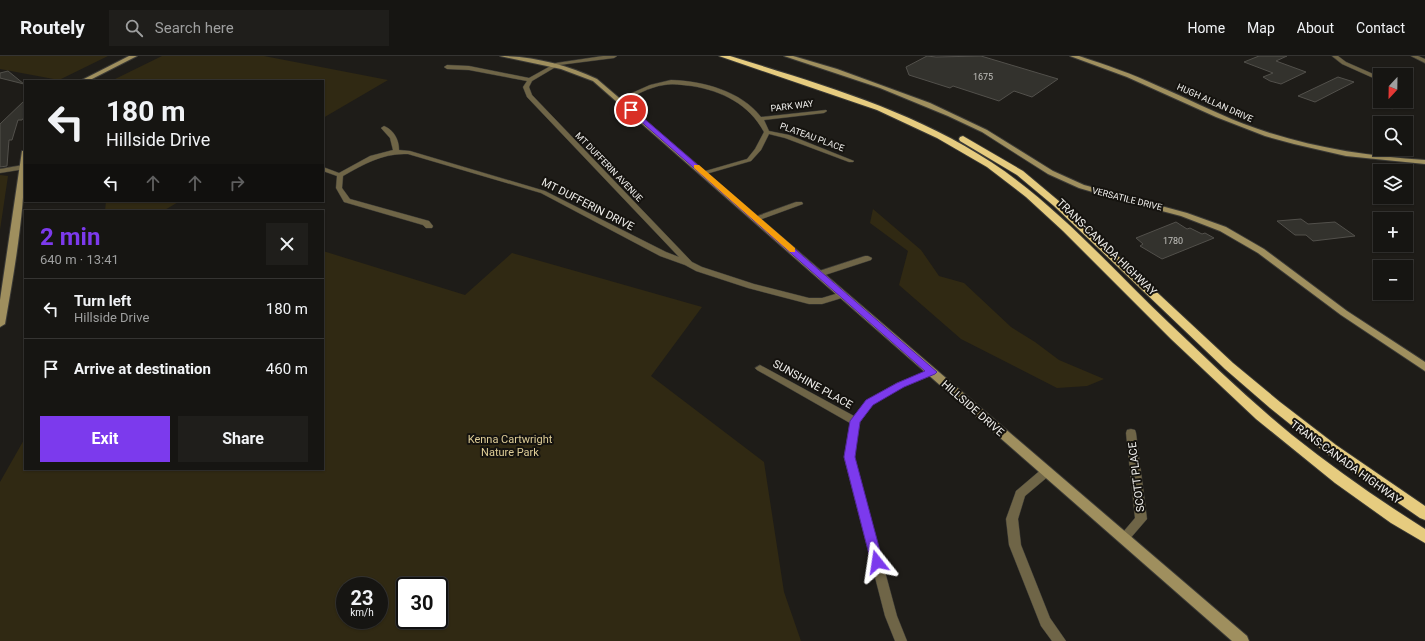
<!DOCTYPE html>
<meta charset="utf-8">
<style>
:root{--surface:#161512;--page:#1f1e1b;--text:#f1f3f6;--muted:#9e9f9f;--line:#353432;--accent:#7c3aed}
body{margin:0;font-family:Roboto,sans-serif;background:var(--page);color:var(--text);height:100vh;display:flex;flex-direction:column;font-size:15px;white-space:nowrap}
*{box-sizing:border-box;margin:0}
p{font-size:13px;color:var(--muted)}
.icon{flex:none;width:22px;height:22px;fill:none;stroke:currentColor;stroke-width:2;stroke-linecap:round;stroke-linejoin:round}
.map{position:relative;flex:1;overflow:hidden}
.drawer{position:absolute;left:24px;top:154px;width:300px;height:260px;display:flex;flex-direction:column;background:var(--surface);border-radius:0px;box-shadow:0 1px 3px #0004,0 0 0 1px var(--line)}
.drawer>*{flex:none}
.guide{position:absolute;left:24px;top:24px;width:300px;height:122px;border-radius:0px;box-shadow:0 1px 3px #0004,0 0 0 1px var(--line);background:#161512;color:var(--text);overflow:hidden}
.needle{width:26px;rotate:202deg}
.controls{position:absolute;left:1373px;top:12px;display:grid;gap:8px}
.controls a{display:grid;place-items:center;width:40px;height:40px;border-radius:0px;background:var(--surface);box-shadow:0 1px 3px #0004,0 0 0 1px var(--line);font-size:20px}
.speed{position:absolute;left:336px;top:521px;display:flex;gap:8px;font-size:20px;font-weight:700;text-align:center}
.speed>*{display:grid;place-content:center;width:52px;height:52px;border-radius:50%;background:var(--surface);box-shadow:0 1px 3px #0004,0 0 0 1px var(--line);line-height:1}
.speed small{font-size:10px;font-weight:400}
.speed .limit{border:2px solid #111;border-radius:6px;background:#fff;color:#111}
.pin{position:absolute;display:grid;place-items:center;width:34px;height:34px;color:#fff;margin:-17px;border:2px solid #fff;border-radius:50%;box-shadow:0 1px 4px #0007}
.me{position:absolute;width:44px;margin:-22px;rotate:345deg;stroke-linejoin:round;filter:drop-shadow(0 0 3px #0008)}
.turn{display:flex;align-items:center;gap:14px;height:84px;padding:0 16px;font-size:18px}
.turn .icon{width:52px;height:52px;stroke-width:2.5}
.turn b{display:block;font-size:28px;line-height:34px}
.lanes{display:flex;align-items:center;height:38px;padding:0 16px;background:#0003;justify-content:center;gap:20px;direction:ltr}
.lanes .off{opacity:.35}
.round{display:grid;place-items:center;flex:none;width:42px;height:42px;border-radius:0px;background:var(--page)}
.head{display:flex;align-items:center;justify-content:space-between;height:68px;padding:0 16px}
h1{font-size:24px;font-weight:700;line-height:30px;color:var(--accent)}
.action{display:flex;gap:8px;margin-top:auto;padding:8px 16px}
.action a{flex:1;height:46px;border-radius:0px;background:var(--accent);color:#fff;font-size:16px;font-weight:700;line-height:46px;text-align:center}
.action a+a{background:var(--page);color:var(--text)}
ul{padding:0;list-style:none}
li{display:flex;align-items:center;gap:12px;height:60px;padding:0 16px;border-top:1px solid var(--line)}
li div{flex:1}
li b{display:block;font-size:15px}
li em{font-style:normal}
header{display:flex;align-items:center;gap:24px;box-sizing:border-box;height:56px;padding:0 20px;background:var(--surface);border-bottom:1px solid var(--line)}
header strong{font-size:19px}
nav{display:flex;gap:22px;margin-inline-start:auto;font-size:14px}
.search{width:280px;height:36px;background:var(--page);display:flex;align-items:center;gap:10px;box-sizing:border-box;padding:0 14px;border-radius:0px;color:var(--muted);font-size:15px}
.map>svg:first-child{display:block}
.green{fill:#302913;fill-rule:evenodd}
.building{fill:#33322d;stroke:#52504b}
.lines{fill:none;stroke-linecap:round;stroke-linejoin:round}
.street-casing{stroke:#3b3a36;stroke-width:1}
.secondary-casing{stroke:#3b3a36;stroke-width:2}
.highway-casing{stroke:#3b3a36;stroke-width:2}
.street{fill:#6f6547;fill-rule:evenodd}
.secondary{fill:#9f8f5e;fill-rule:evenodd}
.highway{fill:#e6cc7f;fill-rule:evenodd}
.route{fill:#7c3aed;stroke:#51269a}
.slow{fill:#f59e0b}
.labels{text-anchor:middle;stroke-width:4;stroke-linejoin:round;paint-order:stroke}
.number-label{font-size:9px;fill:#c1c0bc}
.far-street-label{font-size:9px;fill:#f0efec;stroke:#15130f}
.street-label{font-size:11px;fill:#f0efec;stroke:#15130f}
.park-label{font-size:11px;fill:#ddcc97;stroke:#15130f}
</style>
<header>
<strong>Routely</strong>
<div class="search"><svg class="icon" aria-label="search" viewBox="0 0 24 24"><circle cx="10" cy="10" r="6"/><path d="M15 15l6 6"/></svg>Search here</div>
<nav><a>Home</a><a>Map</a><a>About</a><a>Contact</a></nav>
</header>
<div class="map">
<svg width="1425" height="585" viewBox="0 0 1425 585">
<rect width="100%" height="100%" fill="#1e1c18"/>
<path class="green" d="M0,0H108L59,24L0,13Z
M162,0H264L388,24L323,62V25H111Z
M0,119L8,120L0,174Z
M106,145H180L163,155H105Z
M873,153L921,194L939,220L964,227L1011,271L1035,286L1059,304L1104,323L1087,330L1057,332L961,283L899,229L908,195L870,167Z
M323,195L465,239L512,197L702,251L651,320L764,406L784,536L801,585H0V426L25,382V413H323ZM345,530H379V564H345ZM405,530H439V564H405Z"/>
<path class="building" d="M927,0L936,1L981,0L1058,23L1032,41L1014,35L999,45L953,30L950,32L909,19L906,11Z
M1259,0H1287L1276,5L1306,16L1281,28L1270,25L1263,21L1273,17L1244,6Z
M8,15L24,28L0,22V17Z
M1338,21L1354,26L1315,46L1298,40Z
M25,44V60L22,64H18L12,84H9L7,110L0,111V68Z
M1301,163L1308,168L1335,166L1355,180L1313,185L1306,179H1295L1277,165Z
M1176,166L1187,173L1190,172L1202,178L1205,177L1214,182L1162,203L1140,190L1143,188L1136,182Z"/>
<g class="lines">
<g class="street-casing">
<path id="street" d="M603,0H617L614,2L559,9L532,25L529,31L532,39L692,206L702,211L754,228L809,242H822L842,236L846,239L845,241L822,248H809L748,232L696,215L685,209L660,200L541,137L408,98C383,97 364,108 343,120L342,132L350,143L429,165L433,170L432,172H426L423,169L344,146L336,132L337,120L323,115V111L339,117L370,100L393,94L390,82L381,72L384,70C394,74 399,84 399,94L410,95L545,135L666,196L679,201L527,41L523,31L527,25L469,14L447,13L444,11L447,9L469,10L529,22L556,7Z
M1332,0H1338L1346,6L1380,21V25L1342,8Z
M1411,0H1418L1425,3V7Z
M671,24C703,25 741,35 761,61L826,54L827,55L824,57L764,64L769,75L789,79L854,105L853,106H849L785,82L769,78L761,94L751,105L706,118H702V116L747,103L755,93L764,76C749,48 722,35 692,30C682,29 673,27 664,29C649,31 635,40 621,45L616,44L650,29Z
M1406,32L1412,35L1406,41Z
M1399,45H1405L1402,49L1392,53L1389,51Z
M23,109H25V113L0,117V113Z
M796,146H802L803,148L759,164H753L752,162Z
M865,200H868L872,202L871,204L822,220H816L815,218L816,216Z
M760,309L854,360L867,344L897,327L932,313L937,316L935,318L903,331L873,348L860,366L854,401L897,560L907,585H895L885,560L844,401L850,367L757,314L755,312Z
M1131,373L1135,374L1136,377L1147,463L1128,485L1124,487L1120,485L1118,482L1135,462L1126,377L1127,374Z
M1047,411L1051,412L1052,415L1051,418L1025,440L1018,463L1021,489L1050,562L1066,585H1052L1041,570L1009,489L1006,463L1015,438L1016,435L1043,412Z"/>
</g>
<g class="secondary-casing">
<path id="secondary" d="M129,0H137L88,25H80Z
M500,0C532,0 568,9 597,23L1247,580L1249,585H1232L593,25L561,13Z
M784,0H793L837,13L930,47L987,74L1053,115L1084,129L1187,157L1226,171L1264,193L1347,255L1425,306V315L1341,259L1258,197L1220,175L1181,160L1120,144L1079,132L1048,118L982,76L948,60L880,32Z
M1070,0H1079C1106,9 1133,18 1158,30C1187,42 1215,57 1244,68C1302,90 1363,100 1425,104V108L1346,100L1294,88L1265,80L1216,61L1127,21Z
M22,95H25C25,153 15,211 5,268L0,271V244Z"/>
</g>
<g class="highway-casing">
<path id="highway" d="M719,0H730C820,28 912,54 991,106C1058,150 1111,212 1169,267C1209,305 1249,344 1292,379C1335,413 1379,444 1425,473V487L1391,467L1335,427L1256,363L1171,283L1063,175L1026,141L987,111L937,82L877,54Z
M963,80L1023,115L1060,146L1233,307L1280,346L1336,389L1425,450V464L1420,462L1326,397L1270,352L1225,313L1054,150L1017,119L960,85L959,83L960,81Z"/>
</g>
<use href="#street" class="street"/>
<use href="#secondary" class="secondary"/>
<use href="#highway" class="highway"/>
</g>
<path class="route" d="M629,53H633L937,316L935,318L904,331L873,349L860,366L855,401L883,506L881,509L877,511L873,509L871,506L844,401L850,365L866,344L897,327L925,315L629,55Z"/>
<path class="slow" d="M694,109H699L795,192V196H790L694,112Z"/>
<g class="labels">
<g class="number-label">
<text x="983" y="24">1675</text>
<text x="1173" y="188">1780</text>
</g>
<g class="far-street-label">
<text transform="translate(1215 47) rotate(24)" y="3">HUGH ALLAN DRIVE</text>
<text transform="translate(792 50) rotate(-7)" y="3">PARK WAY</text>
<text transform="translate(812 81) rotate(20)" y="3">PLATEAU PLACE</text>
<text transform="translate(609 111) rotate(46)" y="3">MT DUFFERIN AVENUE</text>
<text transform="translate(1127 143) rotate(14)" y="3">VERSATILE DRIVE</text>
</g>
<g class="street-label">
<text transform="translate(588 148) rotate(27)" y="4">MT DUFFERIN DRIVE</text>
<text transform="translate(1107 191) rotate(44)" y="4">TRANS-CANADA HIGHWAY</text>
<text transform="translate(813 328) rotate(29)" y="4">SUNSHINE PLACE</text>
<text transform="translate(973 352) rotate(41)" y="4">HILLSIDE DRIVE</text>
<text transform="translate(1346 406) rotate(36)" y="4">TRANS-CANADA HIGHWAY</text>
<text transform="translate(1136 421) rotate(-97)" y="4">SCOTT PLACE</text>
</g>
<g class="park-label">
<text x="510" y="387">Kenna Cartwright<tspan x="510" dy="13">Nature Park</tspan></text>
</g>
</g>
</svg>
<div class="controls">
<a><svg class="needle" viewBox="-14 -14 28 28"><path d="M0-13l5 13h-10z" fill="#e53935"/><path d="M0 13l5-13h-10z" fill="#9e9f9f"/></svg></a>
<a><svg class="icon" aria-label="search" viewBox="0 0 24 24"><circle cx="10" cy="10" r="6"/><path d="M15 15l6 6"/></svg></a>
<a><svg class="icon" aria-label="layers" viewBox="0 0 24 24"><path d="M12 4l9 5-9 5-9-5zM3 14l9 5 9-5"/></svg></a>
<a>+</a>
<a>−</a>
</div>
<div class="speed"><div>23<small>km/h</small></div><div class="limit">30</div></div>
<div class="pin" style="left:631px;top:54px;background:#d93025"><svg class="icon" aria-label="arrive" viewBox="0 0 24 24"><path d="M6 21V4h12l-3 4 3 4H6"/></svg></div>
<svg class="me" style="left:877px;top:506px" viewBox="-20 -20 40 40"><path d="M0-17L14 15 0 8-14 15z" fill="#7c3aed" stroke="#fff" stroke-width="4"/></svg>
<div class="guide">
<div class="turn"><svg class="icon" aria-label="left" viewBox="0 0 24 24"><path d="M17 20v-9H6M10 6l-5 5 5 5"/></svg><div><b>180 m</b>Hillside Drive</div></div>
<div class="lanes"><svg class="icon" aria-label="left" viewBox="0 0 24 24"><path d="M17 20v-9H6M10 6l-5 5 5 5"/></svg><svg class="icon off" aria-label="ahead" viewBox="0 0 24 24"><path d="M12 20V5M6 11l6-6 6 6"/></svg><svg class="icon off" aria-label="ahead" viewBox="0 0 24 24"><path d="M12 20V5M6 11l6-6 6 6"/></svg><svg class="icon off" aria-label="right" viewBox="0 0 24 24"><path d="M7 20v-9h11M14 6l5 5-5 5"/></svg></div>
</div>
<section class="drawer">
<div class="head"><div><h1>2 min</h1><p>640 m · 13:41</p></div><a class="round"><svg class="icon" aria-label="close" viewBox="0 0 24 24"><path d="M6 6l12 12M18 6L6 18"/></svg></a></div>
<ul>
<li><svg class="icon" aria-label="left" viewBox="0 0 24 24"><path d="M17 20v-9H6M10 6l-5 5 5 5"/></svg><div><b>Turn left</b><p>Hillside Drive</p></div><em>180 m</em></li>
<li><svg class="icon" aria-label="arrive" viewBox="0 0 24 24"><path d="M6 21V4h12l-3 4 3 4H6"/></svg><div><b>Arrive at destination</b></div><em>460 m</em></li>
</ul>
<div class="action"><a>Exit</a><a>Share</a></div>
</section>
</div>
